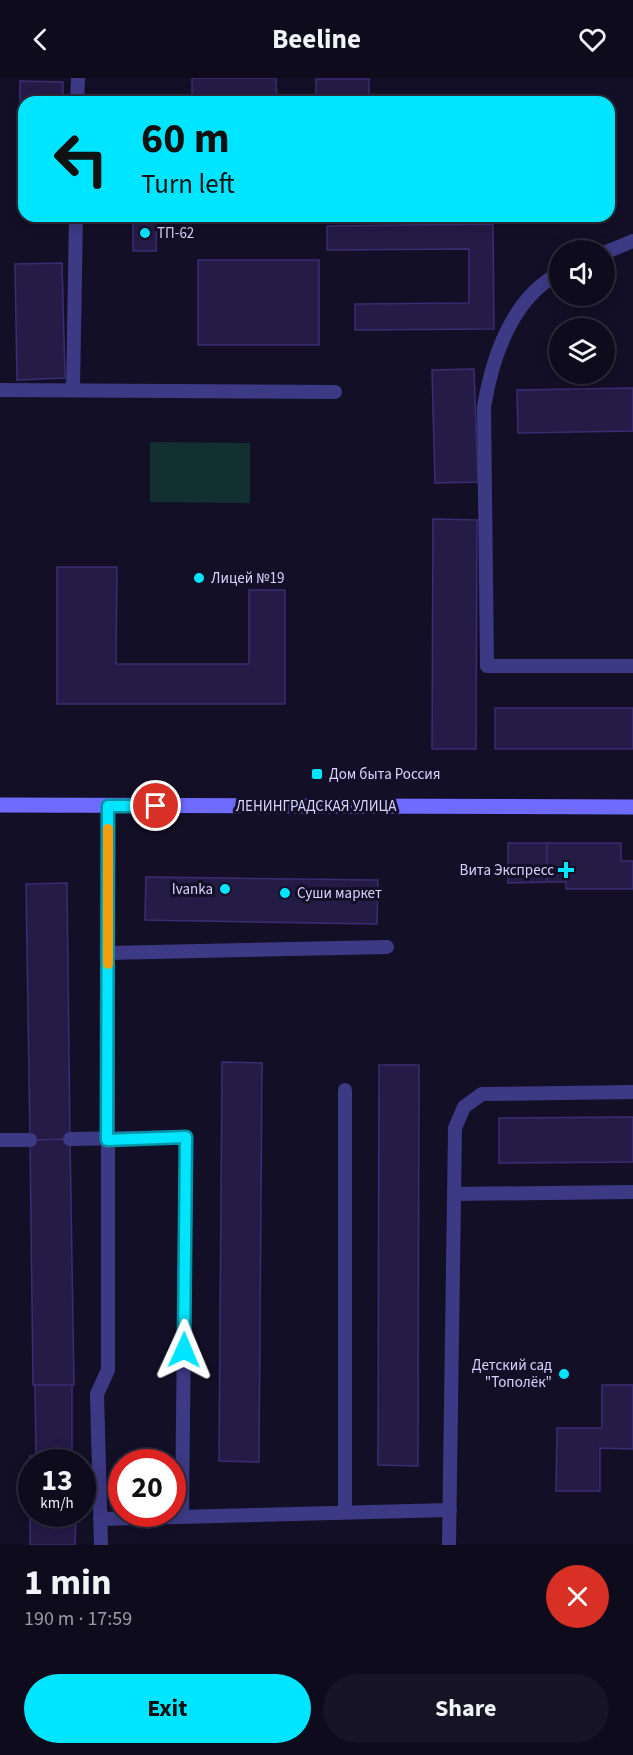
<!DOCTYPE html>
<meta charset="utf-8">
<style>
:root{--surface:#0e0b1c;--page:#171425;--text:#f1f3f6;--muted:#9b9ba3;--line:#2e2b3b;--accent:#00e5ff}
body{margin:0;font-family:"Source Sans 3",sans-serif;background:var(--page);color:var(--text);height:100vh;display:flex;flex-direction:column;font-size:22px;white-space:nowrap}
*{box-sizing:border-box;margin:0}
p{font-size:20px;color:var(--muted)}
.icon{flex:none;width:33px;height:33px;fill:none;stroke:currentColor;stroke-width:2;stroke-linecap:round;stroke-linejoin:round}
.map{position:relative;height:1467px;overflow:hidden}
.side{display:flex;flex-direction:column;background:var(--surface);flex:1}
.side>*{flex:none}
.hud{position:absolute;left:18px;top:18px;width:597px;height:126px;border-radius:18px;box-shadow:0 3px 15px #0003,0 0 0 2px var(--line);background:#00e5ff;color:#111;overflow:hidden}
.fabs{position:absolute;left:549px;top:162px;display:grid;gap:12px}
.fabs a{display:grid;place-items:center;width:66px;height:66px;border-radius:50%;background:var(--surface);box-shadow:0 3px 15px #0003,0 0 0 2px var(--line);font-size:30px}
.speed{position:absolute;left:18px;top:1371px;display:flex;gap:12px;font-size:30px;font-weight:700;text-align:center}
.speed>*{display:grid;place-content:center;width:78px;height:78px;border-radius:50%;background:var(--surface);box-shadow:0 3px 15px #0003,0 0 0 2px var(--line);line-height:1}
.speed small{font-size:15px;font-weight:400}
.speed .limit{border:9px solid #d22;background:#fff;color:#111}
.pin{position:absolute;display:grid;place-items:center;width:51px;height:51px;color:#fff;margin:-26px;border:3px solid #fff;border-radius:50%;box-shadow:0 2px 6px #0007}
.me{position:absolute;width:66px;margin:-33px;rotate:1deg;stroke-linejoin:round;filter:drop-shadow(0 0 4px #0008)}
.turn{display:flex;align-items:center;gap:21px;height:126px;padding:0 24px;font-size:27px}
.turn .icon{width:78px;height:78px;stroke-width:2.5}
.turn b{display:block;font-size:42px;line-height:51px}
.round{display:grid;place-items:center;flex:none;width:63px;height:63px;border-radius:32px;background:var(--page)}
.head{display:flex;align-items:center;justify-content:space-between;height:102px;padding:0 24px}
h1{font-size:36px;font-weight:700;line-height:45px}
.action{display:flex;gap:12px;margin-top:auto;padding:12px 24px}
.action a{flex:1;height:69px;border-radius:36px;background:var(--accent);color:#111;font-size:24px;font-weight:700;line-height:69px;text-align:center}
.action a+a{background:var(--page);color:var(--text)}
header{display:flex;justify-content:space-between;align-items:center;height:78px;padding:0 24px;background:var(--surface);font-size:27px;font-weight:700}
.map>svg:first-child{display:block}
.green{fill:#12302f}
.building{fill:#241b47;stroke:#3b2d73;stroke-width:1.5}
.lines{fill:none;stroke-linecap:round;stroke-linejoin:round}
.lane{stroke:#3d3a85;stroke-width:14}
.secondary{stroke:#6f6bff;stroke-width:15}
.route-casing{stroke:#0095a6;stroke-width:15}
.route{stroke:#00e5ff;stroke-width:10}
.slow{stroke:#f59e0b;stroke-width:10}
.poi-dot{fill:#00e5ff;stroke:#130f26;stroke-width:2}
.labels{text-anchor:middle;stroke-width:6;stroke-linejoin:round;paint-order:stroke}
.poi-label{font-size:15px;fill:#d9d4ff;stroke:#130f26;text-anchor:start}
.street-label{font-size:15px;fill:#d9d4ff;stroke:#130f26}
</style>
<header><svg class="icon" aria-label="back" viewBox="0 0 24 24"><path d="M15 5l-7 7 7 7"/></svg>Beeline<svg class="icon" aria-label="heart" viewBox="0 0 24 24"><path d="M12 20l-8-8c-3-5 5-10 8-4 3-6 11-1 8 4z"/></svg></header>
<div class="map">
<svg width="633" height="1467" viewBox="0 0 633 1467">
<rect width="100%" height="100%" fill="#130f26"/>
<path class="green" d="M150,364L250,365V425L150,424Z"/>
<path class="building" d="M192,0H276L277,24H192Z
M316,1H369V24H316Z
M20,3L63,4V24H24V125H19Z
M133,138H157L156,173H133Z
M493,146L494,251L355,252V226L469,225V171L327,172V148Z
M198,182H319V267H198Z
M62,185L65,300L17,302L15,186Z
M474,291L478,404L435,405L432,292Z
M633,310V353L518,355L517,312Z
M433,441L477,442L476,671H432Z
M57,489H117L116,586H249V512H285V626H57Z
M495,630H633V671H495Z
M508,765H547V804L508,805Z
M547,765H621V783H633V811H566V804H547Z
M146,799L378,802L377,846L145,842Z
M67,805L70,1061L30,1062L26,806Z
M222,984L262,985L259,1384L219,1383Z
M379,987H419L418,1388L378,1387Z
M633,1039V1084L499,1085V1040Z
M70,1061L74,1307H33L30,1062Z
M35,1307H72V1378H36Z
M602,1307H633V1371L600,1370V1413H556L557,1350H602Z
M30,1378H76V1384H32V1436H76L75,1467H30Z"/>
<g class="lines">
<path class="lane" d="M77,24L78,0
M604,175L633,163
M560,195C512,219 492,280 484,329L487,588H633
M0,312L335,314
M73,312L76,138
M108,875L387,869
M345,1012V1435
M70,1061L186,1059L182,1438
M0,1062H30
M454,1116L633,1114
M100,1441L450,1432
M101,1467L97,1316L108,1292V728
M449,1467L455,1050L464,1029L482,1016L633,1014"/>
<path class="secondary" d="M0,727L633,729"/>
</g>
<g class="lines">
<g class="route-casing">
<path id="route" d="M156,728H108L107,1062L186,1059L184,1272"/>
</g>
<use href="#route" class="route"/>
<path class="slow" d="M108,751V886"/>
</g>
<g class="poi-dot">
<circle cx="145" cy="155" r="6"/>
<circle cx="199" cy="500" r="6"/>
<rect x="311" y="690" width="12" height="12" rx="3"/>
<path d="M563 783h6v6h6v6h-6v6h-6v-6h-6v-6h6z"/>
<circle cx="225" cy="811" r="6"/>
<circle cx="285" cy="815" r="6"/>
<circle cx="564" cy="1296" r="6"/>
</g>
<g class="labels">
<g class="poi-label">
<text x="157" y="160">ТП-62</text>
<text x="211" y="505">Лицей №19</text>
<text x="329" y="701">Дом быта Россия</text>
<text x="554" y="797" text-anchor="end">Вита Экспресс</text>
<text x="213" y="816" text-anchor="end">Ivanka</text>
<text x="297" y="820">Суши маркет</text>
<text x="552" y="1292" text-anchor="end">Детский сад<tspan x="552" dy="17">"Тополёк"</tspan></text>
</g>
<g class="street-label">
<text x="316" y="733">ЛЕНИНГРАДСКАЯ УЛИЦА</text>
</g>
</g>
</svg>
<div class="fabs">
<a><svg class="icon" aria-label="sound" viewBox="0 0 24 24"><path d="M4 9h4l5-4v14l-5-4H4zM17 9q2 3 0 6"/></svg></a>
<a><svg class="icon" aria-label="layers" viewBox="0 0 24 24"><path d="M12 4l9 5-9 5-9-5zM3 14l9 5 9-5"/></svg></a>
</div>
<div class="speed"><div>13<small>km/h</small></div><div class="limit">20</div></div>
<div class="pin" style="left:156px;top:728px;background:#d93025"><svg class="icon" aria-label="arrive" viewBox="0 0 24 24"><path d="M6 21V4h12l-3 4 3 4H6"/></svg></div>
<svg class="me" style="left:184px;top:1272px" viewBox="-20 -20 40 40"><path d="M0-17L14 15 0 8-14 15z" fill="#00e5ff" stroke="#fff" stroke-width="4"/></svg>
<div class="hud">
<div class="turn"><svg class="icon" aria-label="left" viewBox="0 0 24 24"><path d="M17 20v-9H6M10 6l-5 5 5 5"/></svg><div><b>60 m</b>Turn left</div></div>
</div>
</div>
<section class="side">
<div class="head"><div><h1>1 min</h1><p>190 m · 17:59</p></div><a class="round" style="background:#d93025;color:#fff"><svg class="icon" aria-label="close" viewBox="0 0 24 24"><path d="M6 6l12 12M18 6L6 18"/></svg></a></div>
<div class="action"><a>Exit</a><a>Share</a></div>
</section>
